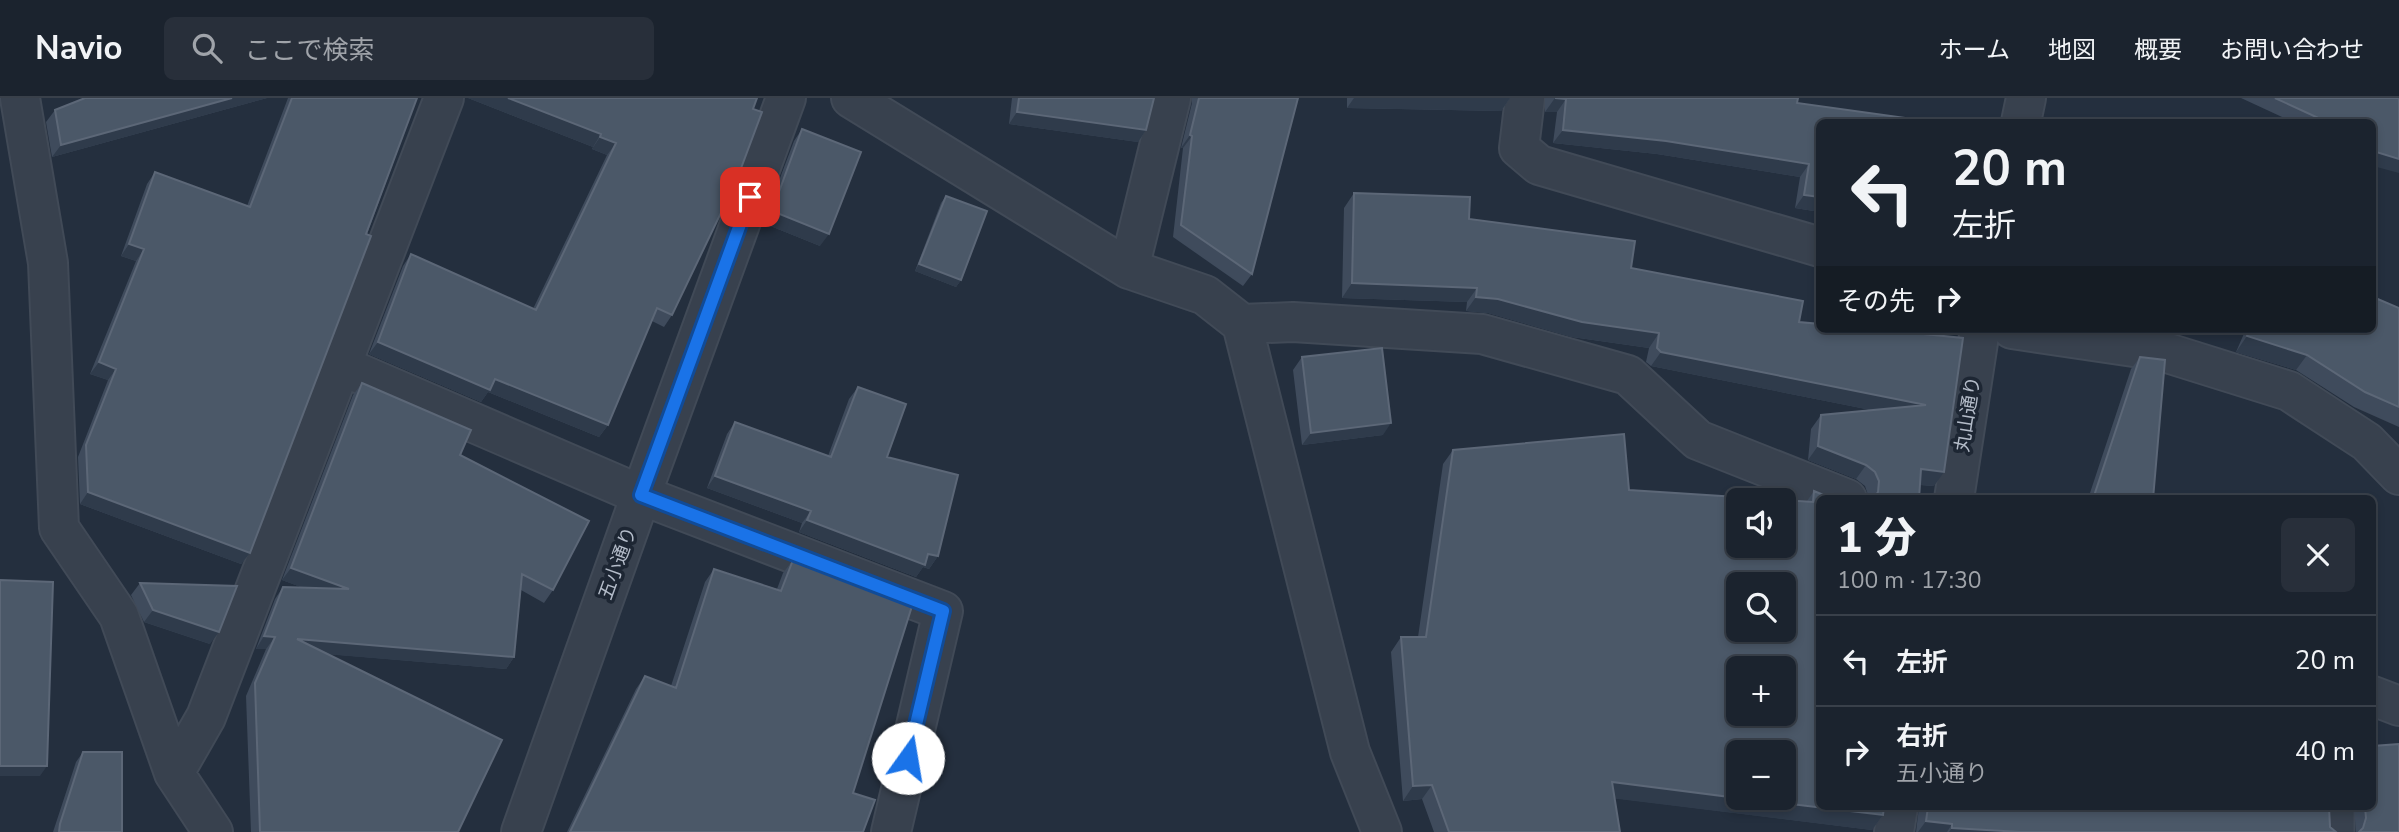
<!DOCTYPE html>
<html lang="ja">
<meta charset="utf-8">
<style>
:root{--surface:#1b232e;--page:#282f3a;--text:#f1f3f6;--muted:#a0a4aa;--line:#39404a}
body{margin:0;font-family:"Nunito Sans","Noto Sans JP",sans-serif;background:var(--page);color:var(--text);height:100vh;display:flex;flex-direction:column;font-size:26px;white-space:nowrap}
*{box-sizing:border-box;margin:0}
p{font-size:23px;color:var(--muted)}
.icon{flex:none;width:38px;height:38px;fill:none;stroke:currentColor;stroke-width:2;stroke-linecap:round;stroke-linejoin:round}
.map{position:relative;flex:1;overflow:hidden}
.details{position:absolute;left:1816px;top:397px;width:560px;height:315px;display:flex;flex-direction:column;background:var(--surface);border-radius:10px;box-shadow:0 4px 10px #0003,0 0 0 2px var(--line)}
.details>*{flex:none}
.banner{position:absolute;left:1816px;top:21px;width:560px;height:214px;border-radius:10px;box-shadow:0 4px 10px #0003,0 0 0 2px var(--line);background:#1b232e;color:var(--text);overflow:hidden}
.controls{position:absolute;left:1726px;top:390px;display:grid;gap:14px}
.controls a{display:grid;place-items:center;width:70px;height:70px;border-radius:10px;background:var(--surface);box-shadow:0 4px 10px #0003,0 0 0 2px var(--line);font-size:35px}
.pin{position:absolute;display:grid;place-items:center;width:60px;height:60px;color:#fff;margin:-30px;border-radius:14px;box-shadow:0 4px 10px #0006}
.me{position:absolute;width:77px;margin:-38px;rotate:13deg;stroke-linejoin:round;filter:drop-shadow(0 0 5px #0008)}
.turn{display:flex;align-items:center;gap:24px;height:147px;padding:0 21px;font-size:32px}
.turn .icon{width:91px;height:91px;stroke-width:2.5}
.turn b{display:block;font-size:49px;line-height:60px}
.then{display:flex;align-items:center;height:66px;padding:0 21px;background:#0003;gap:14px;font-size:26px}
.round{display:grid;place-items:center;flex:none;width:74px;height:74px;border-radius:10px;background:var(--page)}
.headline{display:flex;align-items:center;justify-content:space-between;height:119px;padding:0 21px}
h1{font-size:42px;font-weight:800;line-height:52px}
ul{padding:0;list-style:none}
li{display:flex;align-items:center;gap:21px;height:91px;padding:0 21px;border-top:2px solid var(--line)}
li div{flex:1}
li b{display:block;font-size:26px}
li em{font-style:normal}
header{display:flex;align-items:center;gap:42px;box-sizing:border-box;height:98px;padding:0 35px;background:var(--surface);border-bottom:2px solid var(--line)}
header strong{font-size:33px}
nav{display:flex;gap:38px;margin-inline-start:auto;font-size:24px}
.search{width:490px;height:63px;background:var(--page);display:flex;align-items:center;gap:18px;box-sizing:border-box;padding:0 24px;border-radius:10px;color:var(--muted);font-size:26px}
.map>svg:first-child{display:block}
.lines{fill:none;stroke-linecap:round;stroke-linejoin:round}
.service-casing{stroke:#414a57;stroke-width:37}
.minor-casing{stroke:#414a57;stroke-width:42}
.service{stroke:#38414e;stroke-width:33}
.minor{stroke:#38414e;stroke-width:38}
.wall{fill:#3f4b5c}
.shaded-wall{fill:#2f3b4b}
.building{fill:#4b5868;stroke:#5c6777;stroke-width:2;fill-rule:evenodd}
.route-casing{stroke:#114b97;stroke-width:18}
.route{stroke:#1a73e8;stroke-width:12}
.labels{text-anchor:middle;stroke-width:7;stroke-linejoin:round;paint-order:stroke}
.street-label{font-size:19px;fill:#b4bcc9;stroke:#1d2633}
</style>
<header>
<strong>Navio</strong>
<div class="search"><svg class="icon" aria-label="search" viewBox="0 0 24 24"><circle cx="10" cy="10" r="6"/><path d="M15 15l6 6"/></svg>ここで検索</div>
<nav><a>ホーム</a><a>地図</a><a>概要</a><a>お問い合わせ</a></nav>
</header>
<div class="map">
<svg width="2399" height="734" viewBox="0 0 2399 734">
<rect width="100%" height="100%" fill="#242f3e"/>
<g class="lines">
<g class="service-casing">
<path id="service" d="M2337,734V709"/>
</g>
<g class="minor-casing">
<path id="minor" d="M20,0L48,165L59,430L119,518L174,675L213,734
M851,0L1129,171L1205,197L1242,226L1293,224L1482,236L1628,277L1698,342L1847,401
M1525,0L1519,50L1539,67L1820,149
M2021,24L2026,0
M1129,171L1171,0
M1242,226L1350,654L1382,734
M2012,231L2161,253L2289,293L2367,344L2399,377
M342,268L641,397L943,513L891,734
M1954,401L1980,231
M2373,598L2399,608
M174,675L206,619L444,0
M521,734L641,397L786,0
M1894,734L1898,709"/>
</g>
<use href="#service" class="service"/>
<use href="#minor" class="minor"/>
</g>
<path class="wall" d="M85,0H267L52,59L46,24L55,12Z
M288,0H417L250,455L241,466L80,406L78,359L108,282L90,276L136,163L121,158L147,86L155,74L247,108Z
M468,0L753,11L725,106L672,217L664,229L652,223L608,327L599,339L488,294L481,304L369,256L403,168L411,156L533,211L607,57L592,51L593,49Z
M1012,0H1154L1146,32L1138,44L1009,26Z
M1192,0H1298L1252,176L1243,188L1173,139L1183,50H1181L1192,5Z
M1347,0H1510L1501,13L1347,10Z
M1545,0H1798L1797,5L1820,24V114L1795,110L1800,79L1657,56L1553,45L1557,14H1545Z
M2241,0H2399L2373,24H2293Z
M802,31L820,148L763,125L794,43Z
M1354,95L1469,121L1631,170L1799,224L1934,388L1920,387L1919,401H1868V397L1865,388L1856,381L1808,362L1811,331L1821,317L1871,312L1651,268L1646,264L1649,250L1572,239L1488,215L1466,213L1467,204L1342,200L1344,110Z
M946,98L961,182L956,189L915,173L941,105Z
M2399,210V329L2354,309L2296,272L2236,254L2246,231H2373Z
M1302,259L1383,337L1302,347L1293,272Z
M2140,259L2153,401H2088L2131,271Z
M362,285L460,357L553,492L544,505L521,492L514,559L506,571L328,556L458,734H251L246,598L266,551H256L275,501L283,489L304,490L282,482L353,297Z
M858,289L887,359L938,458L929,471L923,469L916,479L799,434L802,425L707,390L727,336L735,324L828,358L849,301Z
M1453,352L1629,392L1807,403L1814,393L1883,717L1872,732L1614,700L1620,734H1434L1422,701L1403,703L1391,554L1401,539H1418L1443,366Z
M793,462L863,734H567L636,591L645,578L671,588L705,484L714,471L777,491L783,475Z
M140,485L210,546L144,524L131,497Z
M83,654L122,734H53L76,664Z
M1919,709H2329L2330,729L2336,734H1916Z
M2354,709H2373L2399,734H2356Z"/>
<path class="shaded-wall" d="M232,0H267L52,59L61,47Z
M468,0H508L601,36L593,49Z
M1354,0H1510L1501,13L1347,10Z
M1555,0L1566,1L1557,14H1545Z
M1017,14L1146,32L1138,44L1009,26Z
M1563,32L1666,43L1809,66L1800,79L1657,56L1553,45Z
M1190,37L1192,38L1183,50H1181Z
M600,39L616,45L607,57L592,51Z
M2373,53L2399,61V75L2373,68Z
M1804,97L1820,99V114L1795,110Z
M772,113L829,136L820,148L763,125Z
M129,146L144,151L136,163L121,158Z
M919,166L961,182L956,189L915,173Z
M1352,185L1477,190L1467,204L1342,200Z
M1476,199L1498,201L1659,235L1649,250L1572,239L1488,215L1466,213Z
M2247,238L2307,257L2296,272L2236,254Z
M378,244L495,281L608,327L599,339L488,294L481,304L369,256Z
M1661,254L1926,307L1916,321L1651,268Z
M99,264L116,271L108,282L90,276Z
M1391,325L1383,337L1302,347L1311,335Z
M1818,348L1866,367L1856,381L1808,362Z
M1921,371L1944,374L1934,388L1910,386Z
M715,378L811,413L802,425L707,390Z
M88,394L250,455L241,466L80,406Z
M807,422L928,456L938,458L929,471L923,469L916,479L799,434Z
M291,470L349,491L340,504L282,482Z
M153,512L219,534L210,546L144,524Z
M264,538L275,539L266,551H256Z
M297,541L514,559L506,571L288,553Z
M0,668H47L40,678H0Z
M1612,684L1883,717L1872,732L1602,699Z
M1432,687L1422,701L1403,703L1413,688Z
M1926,723L1952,726L1947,734H1918Z
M1952,730L2021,734H1949Z"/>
<path class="building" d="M85,0H232L61,47L55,12Z
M292,0H417L366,136L371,138L250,455L88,394L86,347L116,271L99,264L144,151L129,146L155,74L250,109Z
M508,0H757L753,11L762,14L731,97L730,96L672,217L657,210L608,327L495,281L490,292L378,244L411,156L536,212L616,45L600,39L601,36Z
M1019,0H1154L1146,32L1017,14Z
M1199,0H1298L1252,176L1181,127L1192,38L1190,37Z
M1555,0H1798L1797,5L1934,24H1820V99L1804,97L1809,66L1666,43L1563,32L1566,1Z
M2275,0H2399V61L2373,53V24H2327Z
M802,31L861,54L829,136L772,113Z
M1354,95L1470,99L1469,121L1635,143L1631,170L1803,203L1799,224L1820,226V231H1873L1963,240L1944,374L1921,371L1919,401H1873L1878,394L1879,383L1875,374L1866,367L1818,348L1821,317L1926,307L1661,254L1657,250L1659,235L1582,224L1498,201L1476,199L1477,190L1352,185Z
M946,98L987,113L961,182L919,166Z
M2373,199L2399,210V309L2365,294L2307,257L2247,238L2250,231H2373Z
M1382,250L1391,325L1311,335L1302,259Z
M2140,259L2165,262L2153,401H2093Z
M362,285L471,332L460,357L589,423L553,492L522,476L514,559L297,541L502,642L458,734H260L255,585L275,539L264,538L283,489L349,491L291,470Z
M858,289L906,306L887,359L958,377L938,458L928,456L925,467L807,422L811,413L715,378L735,324L831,359Z
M1624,336L1629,392L1813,404L1814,393L1833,401H1820V709H1884L1883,717L1740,700H1783V654H1738V700L1612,684L1620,734H1449L1432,687L1413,688L1401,539H1426L1453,352ZM1738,402H1783V448H1738ZM1738,486H1783V532H1738ZM1738,570H1783V616H1738Z
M793,462L912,508L853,695L875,702L863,734H570L645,578L676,590L714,471L781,493Z
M0,482L53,484L47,668H0Z
M140,485L237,488L219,534L153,512Z
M2399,646V734H2359L2363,730L2366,720L2365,709H2373V648Z
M83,654H122V734H59L60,726Z
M1928,709H2329L2330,729L2336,734H2021L1952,730V726L1926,723Z"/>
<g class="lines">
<g class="route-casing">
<path id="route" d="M750,99L641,397L943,513L908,660"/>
</g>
<use href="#route" class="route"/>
</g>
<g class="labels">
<g class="street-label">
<text transform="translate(1967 316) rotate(-81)" y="7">丸山通り</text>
<text transform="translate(617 465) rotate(-70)" y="7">五小通り</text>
</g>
</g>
</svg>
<div class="controls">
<a><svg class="icon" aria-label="sound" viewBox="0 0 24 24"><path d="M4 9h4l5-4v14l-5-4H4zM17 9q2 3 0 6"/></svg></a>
<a><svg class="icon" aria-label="search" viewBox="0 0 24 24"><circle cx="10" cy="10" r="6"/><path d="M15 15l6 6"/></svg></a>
<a>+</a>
<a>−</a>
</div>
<div class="pin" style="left:750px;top:99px;background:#d93025"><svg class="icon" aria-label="arrive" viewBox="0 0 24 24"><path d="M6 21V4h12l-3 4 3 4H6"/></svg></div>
<svg class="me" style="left:908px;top:660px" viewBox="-20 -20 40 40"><circle r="19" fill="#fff"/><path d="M0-13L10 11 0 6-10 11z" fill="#1a73e8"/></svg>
<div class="banner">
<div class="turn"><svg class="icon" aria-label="left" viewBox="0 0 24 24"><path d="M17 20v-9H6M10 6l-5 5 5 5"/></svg><div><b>20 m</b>左折</div></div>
<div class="then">その先<svg class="icon" aria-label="right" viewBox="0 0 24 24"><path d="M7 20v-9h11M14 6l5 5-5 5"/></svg></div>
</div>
<section class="details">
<div class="headline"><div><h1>1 分</h1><p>100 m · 17:30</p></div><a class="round"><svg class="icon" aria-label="close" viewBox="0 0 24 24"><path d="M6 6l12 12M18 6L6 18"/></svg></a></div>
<ul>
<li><svg class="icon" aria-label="left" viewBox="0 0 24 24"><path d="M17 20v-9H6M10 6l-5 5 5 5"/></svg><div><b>左折</b></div><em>20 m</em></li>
<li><svg class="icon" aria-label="right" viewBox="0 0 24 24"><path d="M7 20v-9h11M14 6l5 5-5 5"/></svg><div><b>右折</b><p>五小通り</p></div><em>40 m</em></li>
</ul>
</section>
</div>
